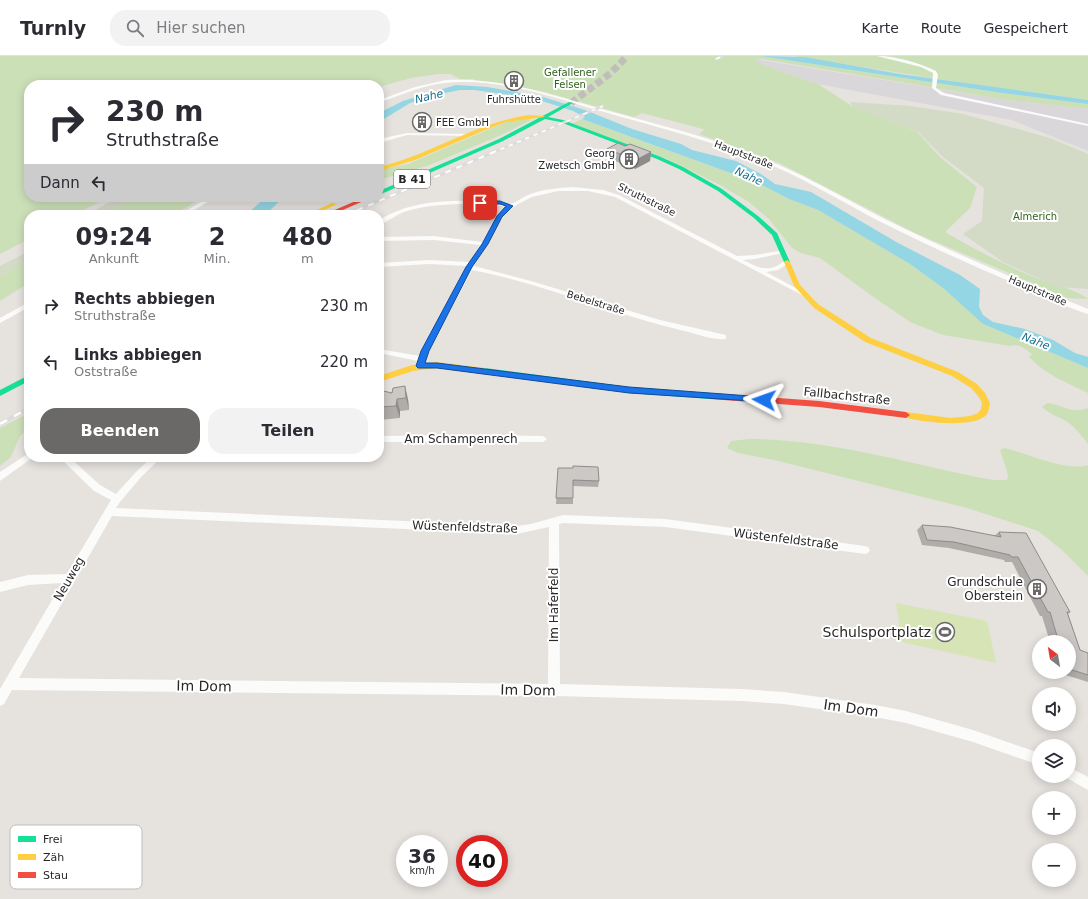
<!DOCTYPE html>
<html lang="de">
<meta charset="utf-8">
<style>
:root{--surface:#fff;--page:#f2f2f3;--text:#2b2b33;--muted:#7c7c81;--line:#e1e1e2;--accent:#6a6968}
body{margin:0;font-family:"DejaVu Sans",sans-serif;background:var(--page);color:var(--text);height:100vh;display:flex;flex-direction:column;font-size:15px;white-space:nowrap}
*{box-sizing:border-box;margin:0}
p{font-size:13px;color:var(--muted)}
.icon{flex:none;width:22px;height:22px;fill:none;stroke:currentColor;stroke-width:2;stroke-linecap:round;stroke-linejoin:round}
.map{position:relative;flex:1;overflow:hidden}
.side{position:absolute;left:24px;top:154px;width:360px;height:252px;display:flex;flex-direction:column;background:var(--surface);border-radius:16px;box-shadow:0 2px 10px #0003}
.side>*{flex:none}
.guide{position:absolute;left:24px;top:24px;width:360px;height:122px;border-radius:16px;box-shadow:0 2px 10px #0003;background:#fff;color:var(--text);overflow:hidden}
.needle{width:26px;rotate:329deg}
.controls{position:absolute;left:1032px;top:579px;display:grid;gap:8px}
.controls a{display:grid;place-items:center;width:44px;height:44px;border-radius:50%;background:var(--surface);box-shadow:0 2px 10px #0003;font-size:20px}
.speed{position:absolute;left:396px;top:779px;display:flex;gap:8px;font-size:20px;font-weight:700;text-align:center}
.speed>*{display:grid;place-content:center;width:52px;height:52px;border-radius:50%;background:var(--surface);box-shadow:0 2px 10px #0003;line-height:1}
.speed small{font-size:10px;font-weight:400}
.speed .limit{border:6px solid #d22;background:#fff;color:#111}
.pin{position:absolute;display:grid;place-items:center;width:34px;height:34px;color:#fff;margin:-17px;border-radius:8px;box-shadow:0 2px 6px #0006}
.me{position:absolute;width:44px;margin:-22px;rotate:274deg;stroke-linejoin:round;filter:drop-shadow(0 0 3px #0008)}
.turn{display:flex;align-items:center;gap:14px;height:84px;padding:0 16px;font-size:18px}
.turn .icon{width:52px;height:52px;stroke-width:2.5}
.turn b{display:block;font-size:28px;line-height:34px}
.then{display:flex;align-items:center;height:38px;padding:0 16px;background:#0003;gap:8px;font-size:15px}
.eta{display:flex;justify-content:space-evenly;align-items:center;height:68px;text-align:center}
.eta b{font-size:24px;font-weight:800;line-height:28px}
.button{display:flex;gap:8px;margin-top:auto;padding:8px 16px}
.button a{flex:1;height:46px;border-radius:16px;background:var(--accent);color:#fff;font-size:16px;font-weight:800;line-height:46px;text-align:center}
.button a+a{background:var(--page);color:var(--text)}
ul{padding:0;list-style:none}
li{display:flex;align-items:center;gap:12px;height:56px;padding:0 16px}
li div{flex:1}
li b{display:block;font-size:15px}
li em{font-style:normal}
header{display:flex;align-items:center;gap:24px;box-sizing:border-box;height:56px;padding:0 20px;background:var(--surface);border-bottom:1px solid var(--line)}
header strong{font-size:19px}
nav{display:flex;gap:22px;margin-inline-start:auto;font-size:14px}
.search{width:280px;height:36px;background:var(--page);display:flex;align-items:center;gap:10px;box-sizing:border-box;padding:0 14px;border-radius:16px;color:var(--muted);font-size:15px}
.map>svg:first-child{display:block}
.industrial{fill:#d9d7d9}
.green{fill:#cce0b8}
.cemetery{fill:#d3dac6}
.pitch{fill:#d6e4b6}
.water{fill:#94d6e4}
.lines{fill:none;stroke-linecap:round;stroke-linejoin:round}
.primary-tunnel{stroke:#c0bdba;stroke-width:7;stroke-dasharray:7 3.5;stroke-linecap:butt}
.street{fill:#fbfbfa;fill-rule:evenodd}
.fast{fill:#16e098;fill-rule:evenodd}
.slow{fill:#ffcf43;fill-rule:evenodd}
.jam{fill:#f24e42;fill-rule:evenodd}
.rail-far2-casing{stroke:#dddcdd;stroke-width:2.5}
.rail-far1-casing{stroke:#dddcdd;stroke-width:3}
.rail-casing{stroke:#dddcdd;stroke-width:4}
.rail-far2{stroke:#fff;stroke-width:1.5;stroke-dasharray:4.5;stroke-linecap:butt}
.rail-far1{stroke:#fff;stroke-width:2;stroke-dasharray:6;stroke-linecap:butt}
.rail{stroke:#fff;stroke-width:2.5;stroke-dasharray:8;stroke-linecap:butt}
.wall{fill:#afaca9}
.shaded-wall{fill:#8e8c8a}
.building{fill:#cbc8c5;stroke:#8e8c8a}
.route{fill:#1a73e8;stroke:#114b97}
.labels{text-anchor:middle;stroke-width:4;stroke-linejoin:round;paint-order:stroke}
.far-park-label{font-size:10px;fill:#30601d;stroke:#fff}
.far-poi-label{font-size:10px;fill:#282828;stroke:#fff}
.far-street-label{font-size:10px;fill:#282828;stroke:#fff}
.far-water-label{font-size:11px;font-style:italic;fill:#146f8f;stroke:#fff}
.shield{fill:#fff;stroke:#686868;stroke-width:1}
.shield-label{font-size:11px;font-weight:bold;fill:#282828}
.street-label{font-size:12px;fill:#282828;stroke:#fff}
.poi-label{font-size:12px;fill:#282828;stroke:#fff;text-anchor:end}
.near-poi-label{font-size:14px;fill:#282828;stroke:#fff;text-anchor:end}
.near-street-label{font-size:14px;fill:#282828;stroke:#fff}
.key{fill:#fff;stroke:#bebebe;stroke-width:1}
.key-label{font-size:11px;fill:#282828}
</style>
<header>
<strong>Turnly</strong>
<div class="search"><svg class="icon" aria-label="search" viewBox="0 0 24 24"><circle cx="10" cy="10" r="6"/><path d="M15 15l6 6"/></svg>Hier suchen</div>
<nav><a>Karte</a><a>Route</a><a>Gespeichert</a></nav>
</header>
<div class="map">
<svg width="1088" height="843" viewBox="0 0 1088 843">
<rect width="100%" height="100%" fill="#e6e2de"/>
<path class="industrial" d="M755,3L1013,45L1088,53V95L1012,64L818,28L764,10L755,5Z"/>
<path class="green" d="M0,0H761L1002,37L1088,48V53L1013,45L762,3L755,4L756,5L765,10L818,28L852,50L917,76L940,101L977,131L970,152L945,176C974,193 1003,208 1034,221C1049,227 1076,233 1088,243L1067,242L915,177L779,107L699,78L704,74L703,73L642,57L634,61L541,35L473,24L474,23H460L450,18H439L411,22L379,31V29H29V141H109L74,159H29V183L0,198Z
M794,0H1088V44L976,29Z
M526,63L531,64L499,80L427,110L379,124V114L408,108L511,64Z
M582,63L758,127L789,143L818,154L910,208L943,232L983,268L1088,312V337C1067,327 1045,318 1029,301L1032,298C1025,293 1019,287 1010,290L943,279L910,266L872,240L820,202L801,197L792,192L769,163L749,146L720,129L667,103L571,68Z
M135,141H204L173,159H103Z
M29,205V227L0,245V220Z
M1047,347C1063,348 1070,359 1088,352V388C1083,381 1076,373 1069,367C1060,361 1050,359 1042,351Z
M29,357V372L20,380L11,401L0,410V372Z
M749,383C832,383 912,409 993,424H1007L1008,419L1000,394L1004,392C1027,397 1066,416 1088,409V520L1063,495L1038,475L967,452L774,404L738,397L727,392L731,385Z"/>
<path class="cemetery" d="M850,46L910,50L963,58L1050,82L1088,98V233L1058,231L1003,206L963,178L982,165L984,132L943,101L918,76L853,51Z
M119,141H135L103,159H86Z
M29,195V205L0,220V210Z"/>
<path class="pitch" d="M896,547L987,565L996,607L902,586Z"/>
<path class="water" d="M761,0L805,1L900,18L1088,44V48L1002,37Z
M456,29L487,31L543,41L585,54L632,73L681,88L692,94L736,105L761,118L775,128L811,136L898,187L960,219L980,233L979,251L983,259L993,266L1025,273L1053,284L1075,297L1088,301V312L983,268L943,232L910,208L818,154L789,143L758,127L582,63L585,61L573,55L533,42L474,34H460L445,37L410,47L379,66V57L403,45Z
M266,141H284L265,159H246Z"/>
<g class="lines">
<path class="primary-tunnel" d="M571,47L611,17L627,0"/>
<path class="street" d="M877,0C897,0 919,7 936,15L938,19L936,32L944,37L1088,68V70L941,39L932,32L933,17L921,11Z
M446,24C498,21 549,38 598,52C656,68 714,82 769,105C814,123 855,149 899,170C961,200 1024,227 1088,253V258C1065,251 1043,240 1021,230C978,212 935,193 893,172C858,155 824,134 789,117C730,89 666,74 604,56C551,41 493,19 437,28C416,32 398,40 379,47V44L415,31Z
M407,77L470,78L472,79L470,80L407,79L379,87V83Z
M573,131L603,134L619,139L737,200L755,199L785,194V196L783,197L755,203L743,204C753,209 763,215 775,211C780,209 783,204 789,205V207L778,214L766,216L805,237L802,239L800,238L615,141L588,135H558L532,141L518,148L506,156L474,210L531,225L660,264L726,279V283C715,285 694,277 684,275C612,258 544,228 472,214L429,295L423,312H417L416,310L418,305L379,297V293L420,300L467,210L429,208L379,211V207L429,204L470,206L480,189L434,184L379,185V181L434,180L482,186L501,155L506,151C482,146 430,147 407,155C397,158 389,165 379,169V164C412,144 448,144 485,145C492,145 504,149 509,148C514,148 523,141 528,139C543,133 558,132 573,131Z
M209,141H216L186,159H179Z
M29,246V251L0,267V262Z
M467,379L543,380L547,383L543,386H379V380Z
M29,397V401H33L32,402L0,425V416Z
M59,401H69L100,429L116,438L136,416L152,401H162L142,420L120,446L116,452L517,470L531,468L563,459L665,463L865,490L868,491L870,494L868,497L865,498L665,471L563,467L559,468L560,628L741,633L784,636L875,649L906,655L973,674L1039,697V709L973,686L906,667L875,661L784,648L741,645L554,640L12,634L4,648L0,650V633L62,527L28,529L0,536V526L28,519L67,518L111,444L94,435ZM112,460L517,478L549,471L548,628L19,622Z
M1069,711L1088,721V734L1065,721L1064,720H1069Z"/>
<path class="fast" d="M569,46L573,47L548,61L563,64L661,101L683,111L722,133L758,160L777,177L790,206L789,207L784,206L772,179L754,162L718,135L679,113L657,103L560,66L545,63L503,85L379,139V135L499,83Z
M485,312L629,331L710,337L714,340L710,343L629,337L482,317L481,315Z
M29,319V325L0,340V334Z"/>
<path class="slow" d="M530,59L543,60L545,61L506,66L483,75L415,104L379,115V111C431,99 476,66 530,59Z
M332,147L337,148L314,159H306Z
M787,204L790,206L800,229L818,248L871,282L958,316L977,328L985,337L990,347C989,352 989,358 984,361C969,372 920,366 903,361L902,359L906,356L951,362L970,360L978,357L981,353L982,347L979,341L971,332L952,320L865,286L814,252L794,230L784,206Z
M437,306L485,312L489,315L485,318L437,312L413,315L379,326V320L412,309Z"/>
<path class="jam" d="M365,141H373L331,159H323Z
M710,337L819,345L906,356L910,359L906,362L819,351L710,343L706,340Z"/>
<g class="rail-far2-casing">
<path id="rail-far2" d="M716,3L723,0
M492,97L603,50"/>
</g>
<g class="rail-far1-casing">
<path id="rail-far1" d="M346,159L494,96"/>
</g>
<g class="rail-casing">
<path id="rail" d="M0,368L29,352"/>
</g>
<use href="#rail-far2" class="rail-far2"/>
<use href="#rail-far1" class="rail-far1"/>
<use href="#rail" class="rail"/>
</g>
<path class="wall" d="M625,90L651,96L650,105L635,113L606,101L607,93Z
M379,334L408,343L409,354L400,355V362L379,364Z
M558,412L599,425L598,431L573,430V448H556Z
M922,469L994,480L999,476L1070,556L1068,558L1080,594L1088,597V626L1056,616H1069V586H1050L1042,560H1040L1012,506H1005L1004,504L949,492L922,489L917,474Z"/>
<path class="shaded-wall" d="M651,96L650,105L635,113L636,104Z
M405,330L408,343L409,354L406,342Z
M397,343L400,355V362L396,350Z"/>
<path class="building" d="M618,87L625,90L630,88L651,96L636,104L607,93Z
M405,330L406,342L397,343L396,350L379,351V334L392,337L393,332Z
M573,410L598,411L599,425L573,424V442H556L558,412H573Z
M922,469L950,471L1001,481L999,476L1026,477L1070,556H1067L1080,594L1088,597V619L1069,613V586H1058L1057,580L1050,556H1048L1018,501H1012L1010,499L954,486L927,484Z"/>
<path class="route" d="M480,145H500L513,150L502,161L488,188L472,211L429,295L425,307H437L629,331L764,341L767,342V346L629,337L437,312H418L416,310L421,295L466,211L482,188L497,160L506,150L500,148H478V146Z"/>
<defs>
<g id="building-ring" transform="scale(1)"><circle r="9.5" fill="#fff" stroke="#6a6968" stroke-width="1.5"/><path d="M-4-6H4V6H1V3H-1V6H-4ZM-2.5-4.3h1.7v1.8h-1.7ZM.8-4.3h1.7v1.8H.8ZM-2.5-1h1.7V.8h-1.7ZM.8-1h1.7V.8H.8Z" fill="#6a6968"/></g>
<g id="stadium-ring" transform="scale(1)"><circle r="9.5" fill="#fff" stroke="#6a6968" stroke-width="1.5"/><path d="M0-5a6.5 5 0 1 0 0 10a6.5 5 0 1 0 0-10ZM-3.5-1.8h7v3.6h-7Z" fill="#6a6968"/></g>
</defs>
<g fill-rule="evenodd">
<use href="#building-ring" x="514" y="25"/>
<use href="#building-ring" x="422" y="66"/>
<use href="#building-ring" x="629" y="103"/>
<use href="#building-ring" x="1037" y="533"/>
<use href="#stadium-ring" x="945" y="576"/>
</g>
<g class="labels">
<g class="far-park-label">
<text x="570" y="20">Gefallener<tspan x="570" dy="12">Felsen</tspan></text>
<text x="1035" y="164">Almerich</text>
</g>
<g class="far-poi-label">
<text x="514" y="47">Fuhrshütte</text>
<text x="436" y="70" text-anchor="start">FEE GmbH</text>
<text x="615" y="101" text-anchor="end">Georg<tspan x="615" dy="12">Zwetsch GmbH</tspan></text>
</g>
<g class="far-street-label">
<text transform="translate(744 98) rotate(21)" y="4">Hauptstraße</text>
<text transform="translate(647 143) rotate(26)" y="4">Struthstraße</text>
<text transform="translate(1038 234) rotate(23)" y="4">Hauptstraße</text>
<text transform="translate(596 246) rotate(17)" y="4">Bebelstraße</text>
</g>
<g class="far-water-label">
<text transform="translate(429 40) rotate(-13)" y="4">Nahe</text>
<text transform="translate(749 120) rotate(24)" y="4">Nahe</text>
<text transform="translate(1036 285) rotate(21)" y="4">Nahe</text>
</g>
<rect class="shield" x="394" y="114" width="36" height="18" rx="3"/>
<g class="shield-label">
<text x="412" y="127">B 41</text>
</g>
<g class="street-label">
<text transform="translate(847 340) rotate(6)" y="4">Fallbachstraße</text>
<text x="461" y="387">Am Schampenrech</text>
<text transform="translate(465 471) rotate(2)" y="4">Wüstenfeldstraße</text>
<text transform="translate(786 483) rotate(7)" y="4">Wüstenfeldstraße</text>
<text transform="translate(69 523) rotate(-60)" y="4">Neuweg</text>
<text transform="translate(554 549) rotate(-90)" y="4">Im Haferfeld</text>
</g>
<g class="poi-label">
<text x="1023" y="530">Grundschule<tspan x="1023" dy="14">Oberstein</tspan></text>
</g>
<g class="near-poi-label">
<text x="931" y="581">Schulsportplatz</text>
</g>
<g class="near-street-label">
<text transform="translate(204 630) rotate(1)" y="5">Im Dom</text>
<text transform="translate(528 634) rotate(1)" y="5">Im Dom</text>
<text transform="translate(851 652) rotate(8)" y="5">Im Dom</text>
</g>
</g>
<rect x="10" y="769" width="132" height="64" rx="6" class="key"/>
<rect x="18" y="780" width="18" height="6" fill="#16e098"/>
<rect x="18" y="798" width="18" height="6" fill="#ffcf43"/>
<rect x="18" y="816" width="18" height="6" fill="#f24e42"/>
<g class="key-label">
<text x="43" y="787">Frei</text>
<text x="43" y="805">Zäh</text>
<text x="43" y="823">Stau</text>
</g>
</svg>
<div class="controls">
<a><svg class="needle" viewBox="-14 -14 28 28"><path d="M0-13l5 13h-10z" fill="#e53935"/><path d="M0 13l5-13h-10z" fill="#7c7c81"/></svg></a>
<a><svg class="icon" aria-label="sound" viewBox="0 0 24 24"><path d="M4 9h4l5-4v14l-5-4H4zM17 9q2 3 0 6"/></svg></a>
<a><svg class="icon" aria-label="layers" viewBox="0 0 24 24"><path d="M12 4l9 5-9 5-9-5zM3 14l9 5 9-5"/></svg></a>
<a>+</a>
<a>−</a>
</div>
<div class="speed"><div>36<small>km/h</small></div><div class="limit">40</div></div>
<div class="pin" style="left:480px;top:147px;background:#d93025"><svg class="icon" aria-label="arrive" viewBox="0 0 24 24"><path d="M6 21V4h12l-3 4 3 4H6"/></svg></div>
<svg class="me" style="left:764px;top:344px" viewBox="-20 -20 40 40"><path d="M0-17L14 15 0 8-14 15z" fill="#1a73e8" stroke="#fff" stroke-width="4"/></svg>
<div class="guide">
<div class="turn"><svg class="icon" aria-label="right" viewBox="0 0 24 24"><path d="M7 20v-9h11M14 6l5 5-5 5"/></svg><div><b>230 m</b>Struthstraße</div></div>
<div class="then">Dann<svg class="icon" aria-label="left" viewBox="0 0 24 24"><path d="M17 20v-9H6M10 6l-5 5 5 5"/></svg></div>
</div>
<section class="side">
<div class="eta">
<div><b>09:24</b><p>Ankunft</p></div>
<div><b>2</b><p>Min.</p></div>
<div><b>480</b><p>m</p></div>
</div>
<ul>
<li><svg class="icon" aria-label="right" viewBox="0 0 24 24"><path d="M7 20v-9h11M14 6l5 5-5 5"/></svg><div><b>Rechts abbiegen</b><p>Struthstraße</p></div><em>230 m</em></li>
<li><svg class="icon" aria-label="left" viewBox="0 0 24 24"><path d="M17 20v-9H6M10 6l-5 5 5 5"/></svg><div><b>Links abbiegen</b><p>Oststraße</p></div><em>220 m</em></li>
</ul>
<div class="button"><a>Beenden</a><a>Teilen</a></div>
</section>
</div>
